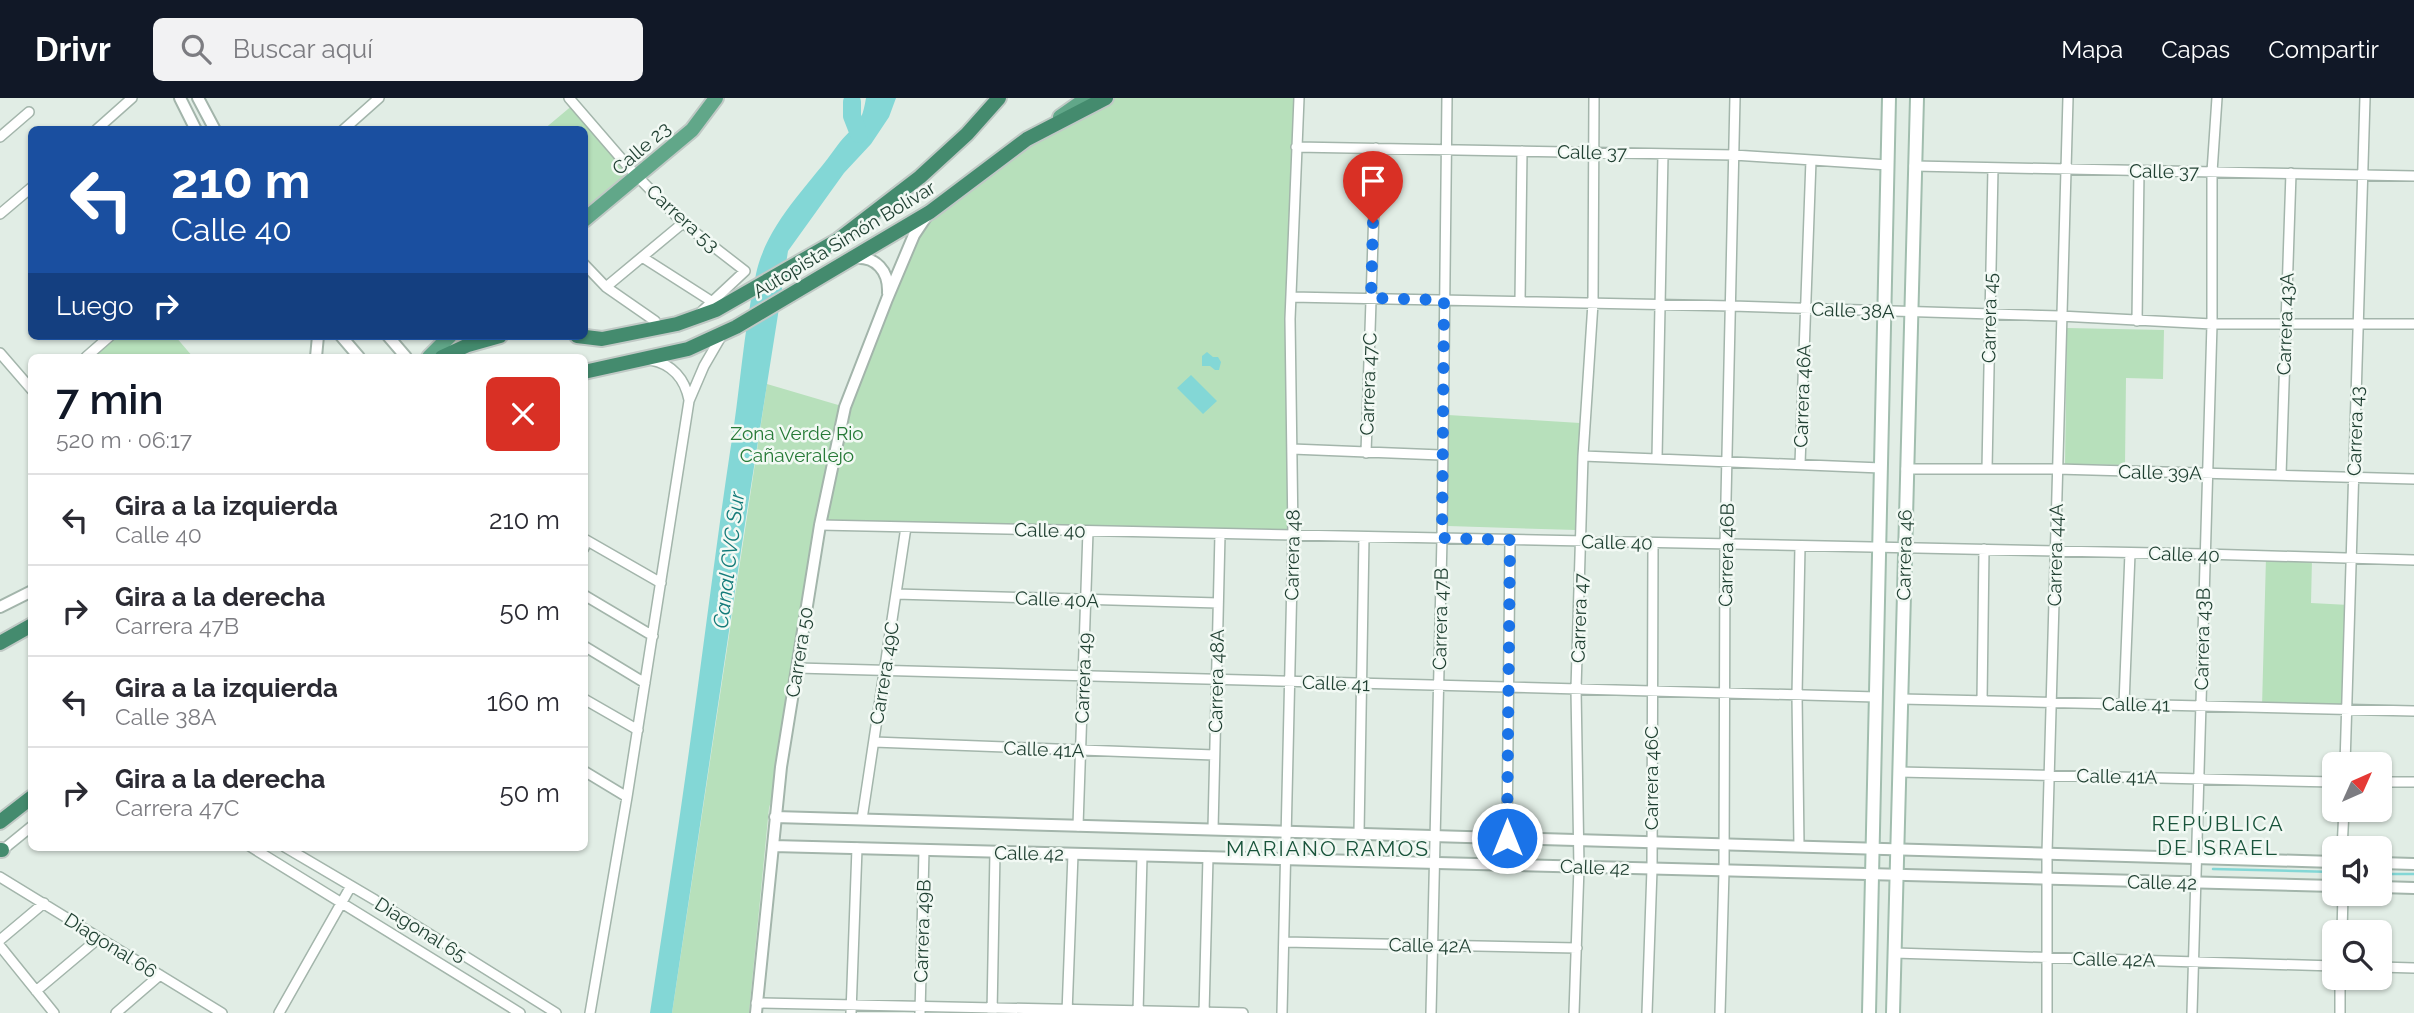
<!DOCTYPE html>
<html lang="es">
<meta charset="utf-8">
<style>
:root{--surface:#fff;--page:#f2f2f3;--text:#2b2b33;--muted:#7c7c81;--line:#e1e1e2;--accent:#111827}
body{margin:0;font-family:Raleway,sans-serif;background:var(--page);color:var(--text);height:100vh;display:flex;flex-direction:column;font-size:26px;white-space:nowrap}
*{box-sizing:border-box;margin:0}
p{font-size:23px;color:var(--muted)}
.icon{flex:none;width:38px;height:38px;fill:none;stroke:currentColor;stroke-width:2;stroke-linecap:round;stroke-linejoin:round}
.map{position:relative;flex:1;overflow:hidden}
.details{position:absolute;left:28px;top:256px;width:560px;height:497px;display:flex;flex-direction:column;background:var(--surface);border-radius:10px;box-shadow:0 2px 5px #0004}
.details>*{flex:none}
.banner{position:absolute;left:28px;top:28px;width:560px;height:214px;border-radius:10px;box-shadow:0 2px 5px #0004;background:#1a4fa0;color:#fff;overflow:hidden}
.needle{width:46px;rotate:45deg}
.controls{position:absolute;left:2322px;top:654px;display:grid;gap:14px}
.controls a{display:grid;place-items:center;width:70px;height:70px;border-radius:10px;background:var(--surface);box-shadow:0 2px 5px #0004;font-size:35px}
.pin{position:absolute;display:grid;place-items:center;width:60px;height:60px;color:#fff;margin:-72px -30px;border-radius:50% 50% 50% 0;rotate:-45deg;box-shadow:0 0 7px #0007}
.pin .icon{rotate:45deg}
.me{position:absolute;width:77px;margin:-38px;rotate:0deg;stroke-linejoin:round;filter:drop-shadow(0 0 5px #0008)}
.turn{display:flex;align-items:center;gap:24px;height:147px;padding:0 28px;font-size:32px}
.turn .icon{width:91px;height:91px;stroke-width:2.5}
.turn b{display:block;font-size:49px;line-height:60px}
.then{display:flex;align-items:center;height:66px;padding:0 28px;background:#0003;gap:14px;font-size:26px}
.round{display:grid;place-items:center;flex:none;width:74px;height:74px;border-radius:10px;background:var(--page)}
.head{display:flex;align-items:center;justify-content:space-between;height:119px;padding:0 28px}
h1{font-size:42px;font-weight:600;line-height:52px;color:var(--accent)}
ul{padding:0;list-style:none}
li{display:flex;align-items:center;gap:21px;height:91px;padding:0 28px;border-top:2px solid var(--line)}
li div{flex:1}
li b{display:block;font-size:26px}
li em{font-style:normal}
header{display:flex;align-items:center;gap:42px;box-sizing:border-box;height:98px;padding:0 35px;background:var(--accent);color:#fff}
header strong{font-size:33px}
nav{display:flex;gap:38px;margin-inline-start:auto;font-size:24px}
.search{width:490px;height:63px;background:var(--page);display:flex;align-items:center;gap:18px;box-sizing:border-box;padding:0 24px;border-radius:10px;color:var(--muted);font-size:26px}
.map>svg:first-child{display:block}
.green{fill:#b7e0bb}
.water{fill:#83d7d6}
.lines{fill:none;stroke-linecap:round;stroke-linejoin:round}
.stream{stroke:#83d7d6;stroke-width:2.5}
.river{stroke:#83d7d6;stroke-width:18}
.minor-casing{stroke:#a3b5ab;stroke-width:12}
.tertiary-casing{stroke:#a3b5ab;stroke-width:14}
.secondary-casing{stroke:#a1bdae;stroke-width:16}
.primary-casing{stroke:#c0c9c5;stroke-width:18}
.trunk-casing{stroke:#c0c9c5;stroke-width:18}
.minor{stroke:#fff;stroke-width:9}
.tertiary{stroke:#fff;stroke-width:10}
.secondary{stroke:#fff;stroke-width:12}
.primary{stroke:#61a789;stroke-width:14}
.trunk{stroke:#448b6e;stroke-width:14}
.route{stroke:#1a73e8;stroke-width:12;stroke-dasharray:0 21.6}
.labels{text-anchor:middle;stroke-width:5;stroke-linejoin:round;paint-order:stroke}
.street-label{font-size:19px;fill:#1f3f31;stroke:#f2f9f4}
.park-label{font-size:19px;fill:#267a37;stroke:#f2f9f4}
.water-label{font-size:21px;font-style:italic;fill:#147b7a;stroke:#f2f9f4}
.neighbourhood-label{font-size:21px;letter-spacing:2px;fill:#19543b;stroke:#f2f9f4}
</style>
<header>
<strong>Drivr</strong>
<div class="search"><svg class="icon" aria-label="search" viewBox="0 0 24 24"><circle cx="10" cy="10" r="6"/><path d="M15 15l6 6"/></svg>Buscar aquí</div>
<nav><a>Mapa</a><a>Capas</a><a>Compartir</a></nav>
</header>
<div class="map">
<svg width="2414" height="915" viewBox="0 0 2414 915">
<rect width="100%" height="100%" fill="#e1ede5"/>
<path class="green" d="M1106,0H1299L1290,221L1293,437L820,427L781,669L769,710L749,915H672L767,286L845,309L920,127L1011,55Z
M574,6L632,73L585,122L584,32H543Z
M2067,230L2164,232L2163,281L2126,280L2125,367L2065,366Z
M110,238H175L193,259H86Z
M1448,317L1580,325L1576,432L1448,428Z
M2266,459L2312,461L2311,505L2349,507L2346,611L2262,609Z"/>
<path class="water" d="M866,0H896L889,19L871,46L844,75L788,153L745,426L672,915H650C663,828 677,741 689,653C703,554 715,454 730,354C740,295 743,235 756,176C767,125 808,89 837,48C853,26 861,32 866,0Z
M1207,254L1213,259H1218L1221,264L1219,272H1215L1210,268H1202V258Z
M1191,277L1217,303L1203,316L1177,290Z"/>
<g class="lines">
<path class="stream" d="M2213,771L2334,774
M2380,776H2414"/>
<path class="river" d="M852,4V18L859,36"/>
<g class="minor-casing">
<path id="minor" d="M569,0L632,73L683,125L745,173L699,216
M96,32L132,0
M343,32L379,0
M0,39L29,14
M1296,49L1734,57L1888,67
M1914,68L2414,78
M0,116L32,89
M642,159L711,203
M584,166L606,189L655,223L658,229
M606,189L683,125
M1291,199L1732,208L2060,218L2212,226H2414
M1520,203L1522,53
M2137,223L2139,72
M0,255L32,292
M86,259L110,238
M651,262C672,266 685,281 689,302
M1292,351L1441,357
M1366,355L1376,50
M1583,358L1881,370
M1657,360L1663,56
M1800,366L1811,62
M1906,371H2057L2414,381
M1987,371L1993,70
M2281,377L2291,75
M820,427L2204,456L2414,462
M584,450L586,442L661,485
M896,496L1218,505
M584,497L653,538
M584,548L645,585
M797,570L1876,599
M584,601L638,632
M1901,601L2414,613
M1982,603L1984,451
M2124,606L2130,455
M874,644L1214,657
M2345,667L2365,0
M584,673L627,699
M1899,674L2334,684
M2380,684H2414
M862,721L906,429
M1078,728L1088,433
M1213,731L1220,436
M1359,735L1364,439
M1507,740L1510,442
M1799,748L1797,597L1800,448
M251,749L520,915
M285,749L375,802L556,915
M2342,751L2344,712
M0,754L32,728
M0,779L222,915
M2342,835L2343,796
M0,842L44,805
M1284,844L1577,850
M0,848L54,915
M1894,855L2334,868
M2380,869L2414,870
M36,893L99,840
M756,905L1243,915
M116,915L160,877
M279,915L351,788
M590,915L627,699L689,303L704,268L722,237
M851,915L857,750
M920,915L924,752
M992,915L995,754
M1067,915L1073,756
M1138,915L1142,758
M1204,915L1208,759
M1282,915L1293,437L1290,221L1299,0
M1431,915L1442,440L1447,0
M1574,915L1579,769L1576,591L1583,358L1593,205L1594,0
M1647,915L1652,771L1653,445
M1720,915L1724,773L1725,446L1735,0
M2047,915V755L2068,0
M2192,915L2212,226V74L2217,0
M2340,915V880"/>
</g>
<g class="tertiary-casing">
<path id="tertiary" d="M180,0L196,32
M198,0L215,32
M854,160C876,158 889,173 888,195
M341,238L359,259
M388,238L406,259
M316,259L318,238
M0,509L32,493
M775,719L2334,764
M773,748L2334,788
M2380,765L2414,766
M2380,789L2414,790
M756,915L781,669L820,427L845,309L887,201L914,137L926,119"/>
</g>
<g class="secondary-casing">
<path id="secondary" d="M1869,915L1889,0
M1893,915L1917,0"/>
</g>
<g class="primary-casing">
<path id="primary" d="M1060,19L1087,0
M584,122L692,32L716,0
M429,259L450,238"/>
</g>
<g class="trunk-casing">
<path id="trunk" d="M577,238L602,241L677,226L716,212L838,142L920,79L967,36L999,0
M442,259L468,247L500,238
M584,274L688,251L736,229L930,114L1027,41L1106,0
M0,545L32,527
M0,724L32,699
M0,752H2"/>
</g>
<use href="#minor" class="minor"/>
<use href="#tertiary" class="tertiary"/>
<use href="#secondary" class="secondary"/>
<use href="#primary" class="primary"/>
<use href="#trunk" class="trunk"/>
</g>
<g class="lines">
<path class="route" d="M1373,125L1371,200L1444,202L1442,440L1510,442L1507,740"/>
</g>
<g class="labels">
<g class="street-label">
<text transform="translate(641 50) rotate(-41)" y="7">Calle 23</text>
<text transform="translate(1592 54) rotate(1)" y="7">Calle 37</text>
<text transform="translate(2164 73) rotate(1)" y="7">Calle 37</text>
<text transform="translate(683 120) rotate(42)" y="7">Carrera 53</text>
<text transform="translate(844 141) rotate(-31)" y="7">Autopista Simón Bolívar</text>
<text transform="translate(1853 212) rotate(2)" y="7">Calle 38A</text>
<text transform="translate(1989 220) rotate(-89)" y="7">Carrera 45</text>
<text transform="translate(2285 226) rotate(-88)" y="7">Carrera 43A</text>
<text transform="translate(1368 286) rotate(-88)" y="7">Carrera 47C</text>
<text transform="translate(1802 298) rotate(-88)" y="7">Carrera 46A</text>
<text transform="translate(2355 333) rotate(-88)" y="7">Carrera 43</text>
<text transform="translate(2160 374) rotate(1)" y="7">Calle 39A</text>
<text transform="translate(1050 432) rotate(1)" y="7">Calle 40</text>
<text transform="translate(1617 444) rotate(1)" y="7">Calle 40</text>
<text transform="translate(2184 456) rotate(2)" y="7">Calle 40</text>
<text transform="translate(1292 457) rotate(-89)" y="7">Carrera 48</text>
<text transform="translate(1726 457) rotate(-89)" y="7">Carrera 46B</text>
<text transform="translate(1904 457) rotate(-89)" y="7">Carrera 46</text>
<text transform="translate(2055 457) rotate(-89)" y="7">Carrera 44A</text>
<text transform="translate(1057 501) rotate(2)" y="7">Calle 40A</text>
<text transform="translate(1579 520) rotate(-88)" y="7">Carrera 47</text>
<text transform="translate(1440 521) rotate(-89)" y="7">Carrera 47B</text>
<text transform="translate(2202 541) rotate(-89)" y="7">Carrera 43B</text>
<text transform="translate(799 554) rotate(-81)" y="7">Carrera 50</text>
<text transform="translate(884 575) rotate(-81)" y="7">Carrera 49C</text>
<text transform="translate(1083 580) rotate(-88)" y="7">Carrera 49</text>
<text transform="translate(1216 583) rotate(-89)" y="7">Carrera 48A</text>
<text transform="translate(1336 585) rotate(2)" y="7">Calle 41</text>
<text transform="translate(2136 606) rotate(1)" y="7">Calle 41</text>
<text transform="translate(1044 651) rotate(2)" y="7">Calle 41A</text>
<text transform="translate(2117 678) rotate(1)" y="7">Calle 41A</text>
<text transform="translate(1651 680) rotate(-90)" y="7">Carrera 46C</text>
<text transform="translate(1029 755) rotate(1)" y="7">Calle 42</text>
<text transform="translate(1595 769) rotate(2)" y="7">Calle 42</text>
<text transform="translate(2162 784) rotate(1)" y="7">Calle 42</text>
<text transform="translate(421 831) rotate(32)" y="7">Diagonal 65</text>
<text transform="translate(922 833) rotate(-88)" y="7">Carrera 49B</text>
<text transform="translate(111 847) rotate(32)" y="7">Diagonal 66</text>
<text transform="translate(1430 847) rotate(1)" y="7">Calle 42A</text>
<text transform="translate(2114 861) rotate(1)" y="7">Calle 42A</text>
</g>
<g class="park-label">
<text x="797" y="342">Zona Verde Rio<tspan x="797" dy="22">Cañaveralejo</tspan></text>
</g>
<g class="water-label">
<text transform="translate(729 462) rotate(-83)" y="7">Canal CVC Sur</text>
</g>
<g class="neighbourhood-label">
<text x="2218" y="733">REPÚBLICA<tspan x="2218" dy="24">DE ISRAEL</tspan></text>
<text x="1328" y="758">MARIANO RAMOS</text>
</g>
</g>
</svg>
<div class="controls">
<a><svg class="needle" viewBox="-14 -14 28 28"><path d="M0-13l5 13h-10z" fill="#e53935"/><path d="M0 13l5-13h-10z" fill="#7c7c81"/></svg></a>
<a><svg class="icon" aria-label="sound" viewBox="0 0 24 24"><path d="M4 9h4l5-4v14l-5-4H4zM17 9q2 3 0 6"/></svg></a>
<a><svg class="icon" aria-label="search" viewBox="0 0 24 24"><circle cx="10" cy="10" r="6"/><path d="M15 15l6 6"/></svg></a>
</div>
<div class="pin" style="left:1373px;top:125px;background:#d93025"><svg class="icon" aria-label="arrive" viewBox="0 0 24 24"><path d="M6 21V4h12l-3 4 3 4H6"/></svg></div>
<svg class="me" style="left:1507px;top:740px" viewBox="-20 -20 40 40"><circle r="17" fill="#1a73e8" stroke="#fff" stroke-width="3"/><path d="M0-11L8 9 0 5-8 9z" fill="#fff"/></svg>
<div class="banner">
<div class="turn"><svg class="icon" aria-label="left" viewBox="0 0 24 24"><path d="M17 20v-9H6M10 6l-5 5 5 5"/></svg><div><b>210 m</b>Calle 40</div></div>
<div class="then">Luego<svg class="icon" aria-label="right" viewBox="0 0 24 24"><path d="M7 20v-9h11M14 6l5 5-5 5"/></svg></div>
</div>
<section class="details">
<div class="head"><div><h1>7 min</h1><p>520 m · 06:17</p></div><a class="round" style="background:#d93025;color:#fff"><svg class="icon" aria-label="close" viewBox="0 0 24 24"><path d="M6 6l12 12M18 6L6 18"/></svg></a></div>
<ul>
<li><svg class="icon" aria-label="left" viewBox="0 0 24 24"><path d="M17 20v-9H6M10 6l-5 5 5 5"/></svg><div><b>Gira a la izquierda</b><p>Calle 40</p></div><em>210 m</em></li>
<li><svg class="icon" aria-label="right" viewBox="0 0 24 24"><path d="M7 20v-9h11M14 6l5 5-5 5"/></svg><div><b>Gira a la derecha</b><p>Carrera 47B</p></div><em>50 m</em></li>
<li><svg class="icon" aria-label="left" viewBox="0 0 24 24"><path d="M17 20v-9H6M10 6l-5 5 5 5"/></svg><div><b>Gira a la izquierda</b><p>Calle 38A</p></div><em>160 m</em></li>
<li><svg class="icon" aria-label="right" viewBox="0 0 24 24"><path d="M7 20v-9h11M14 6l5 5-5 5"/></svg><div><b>Gira a la derecha</b><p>Carrera 47C</p></div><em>50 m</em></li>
</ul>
</section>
</div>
